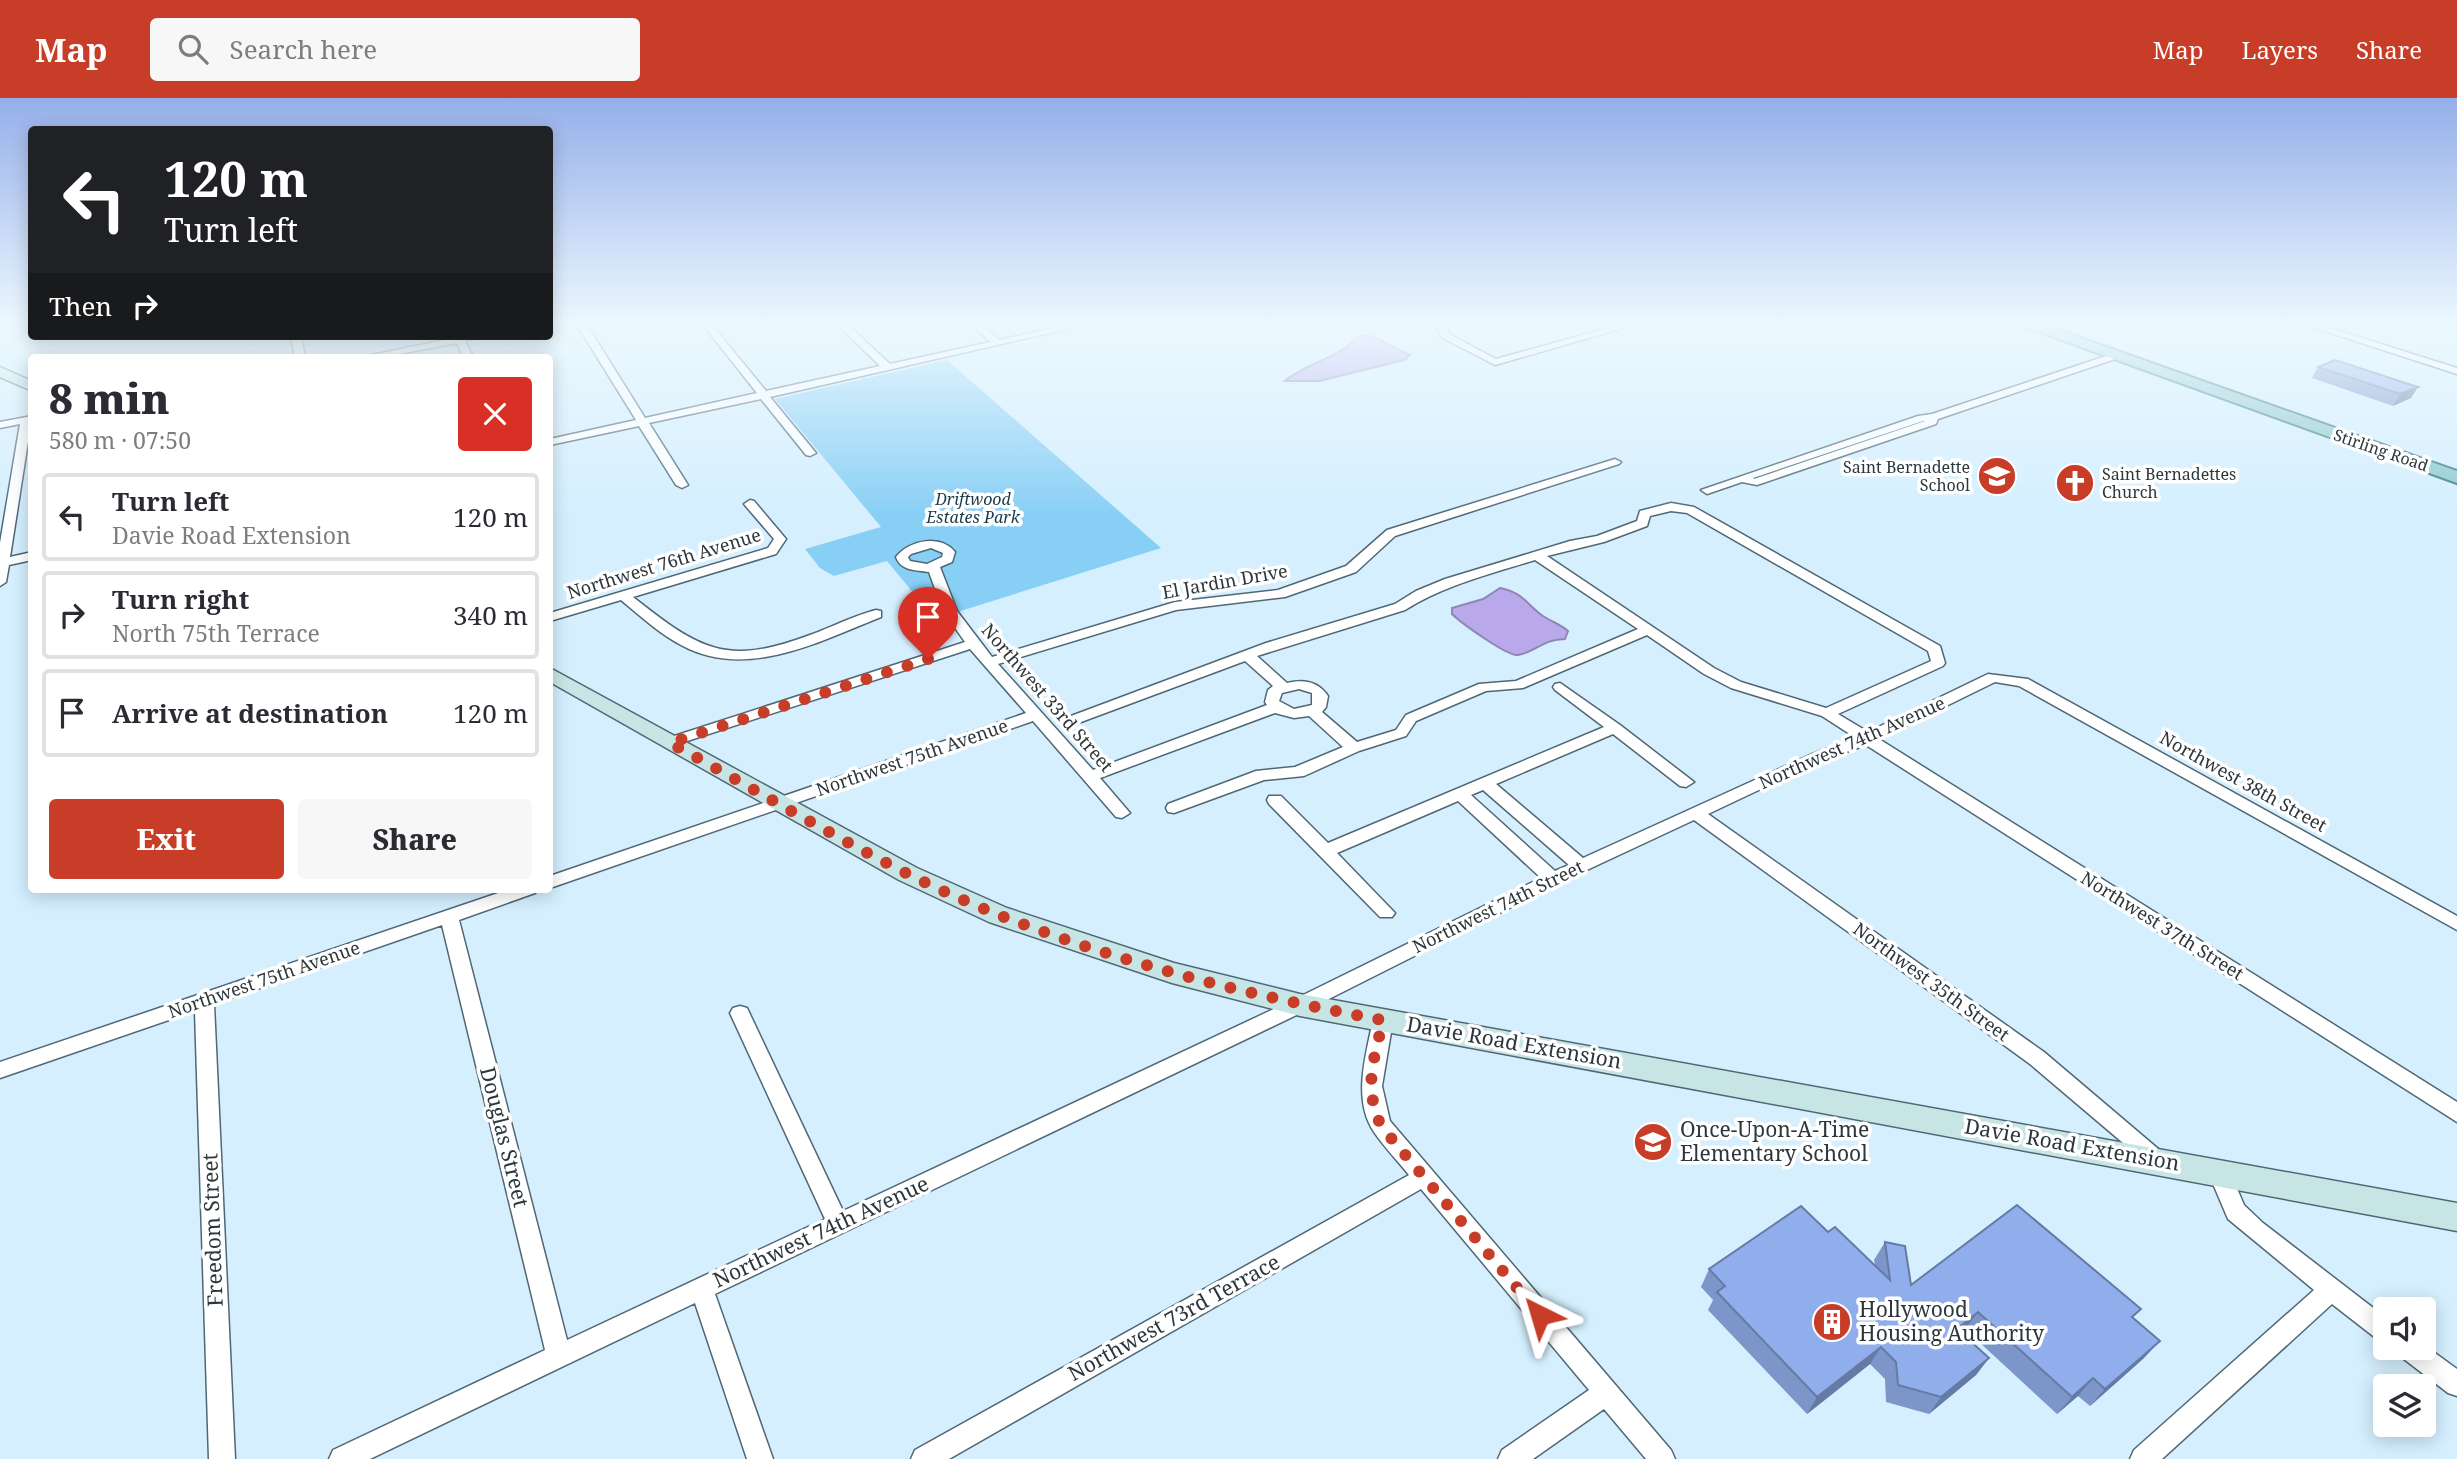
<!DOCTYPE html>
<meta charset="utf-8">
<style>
:root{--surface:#fff;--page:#f7f7f7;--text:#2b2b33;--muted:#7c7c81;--line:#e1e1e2;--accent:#c83d28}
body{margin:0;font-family:"Noto Serif",serif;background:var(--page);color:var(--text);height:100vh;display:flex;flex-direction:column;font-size:26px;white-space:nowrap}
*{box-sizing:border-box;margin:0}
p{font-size:23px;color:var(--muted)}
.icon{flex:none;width:38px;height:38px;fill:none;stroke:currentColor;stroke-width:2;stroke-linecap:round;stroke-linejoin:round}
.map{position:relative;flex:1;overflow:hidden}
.details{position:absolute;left:28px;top:256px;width:525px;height:539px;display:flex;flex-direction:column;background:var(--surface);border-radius:7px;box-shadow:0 4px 18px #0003}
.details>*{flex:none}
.banner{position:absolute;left:28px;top:28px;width:525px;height:214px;border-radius:7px;box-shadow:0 4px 18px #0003;background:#202124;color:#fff;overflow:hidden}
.buttons{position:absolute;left:2373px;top:1199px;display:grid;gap:14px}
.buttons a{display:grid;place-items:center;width:63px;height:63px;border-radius:7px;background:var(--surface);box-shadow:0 4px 18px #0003;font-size:35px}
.pin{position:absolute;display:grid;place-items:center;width:60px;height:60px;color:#fff;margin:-72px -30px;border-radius:50% 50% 50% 0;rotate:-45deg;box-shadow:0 0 7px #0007}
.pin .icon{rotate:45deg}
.me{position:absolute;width:77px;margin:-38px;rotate:320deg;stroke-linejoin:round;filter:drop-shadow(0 0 5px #0008)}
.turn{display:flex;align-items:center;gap:24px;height:147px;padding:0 21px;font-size:32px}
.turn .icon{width:91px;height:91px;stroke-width:2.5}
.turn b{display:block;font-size:49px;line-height:60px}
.then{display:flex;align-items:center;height:66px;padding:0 21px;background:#0003;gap:14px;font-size:26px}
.round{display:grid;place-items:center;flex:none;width:74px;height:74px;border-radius:7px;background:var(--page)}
.overview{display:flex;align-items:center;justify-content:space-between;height:119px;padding:0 21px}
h1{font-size:42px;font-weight:800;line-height:52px}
.action{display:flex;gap:14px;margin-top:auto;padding:14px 21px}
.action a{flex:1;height:80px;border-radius:7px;background:var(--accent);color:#fff;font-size:28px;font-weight:800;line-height:80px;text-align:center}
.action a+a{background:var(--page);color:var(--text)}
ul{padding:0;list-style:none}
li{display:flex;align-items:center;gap:21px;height:88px;margin:0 14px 10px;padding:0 7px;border:4px solid var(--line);border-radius:7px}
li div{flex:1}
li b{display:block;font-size:26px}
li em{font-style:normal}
header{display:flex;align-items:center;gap:42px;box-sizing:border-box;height:98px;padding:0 35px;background:var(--accent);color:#fff}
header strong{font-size:33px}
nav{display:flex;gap:38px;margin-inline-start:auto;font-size:24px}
.search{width:490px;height:63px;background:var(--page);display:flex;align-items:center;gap:18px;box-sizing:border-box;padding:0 24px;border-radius:7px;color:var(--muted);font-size:26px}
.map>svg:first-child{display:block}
.green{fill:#88cff5}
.water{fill:#b9a8ea;stroke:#8f86b6;stroke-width:2}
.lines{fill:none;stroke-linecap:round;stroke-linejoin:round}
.minor-casing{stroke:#506774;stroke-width:3}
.secondary-casing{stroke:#506774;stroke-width:3}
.primary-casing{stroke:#3d8085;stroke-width:4}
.minor{fill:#fff;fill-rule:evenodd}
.secondary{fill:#c8e5e6;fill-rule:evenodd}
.primary{fill:#90cace;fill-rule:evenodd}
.wall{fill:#7c96ca}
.shaded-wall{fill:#657aa4}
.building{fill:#90aeeb;stroke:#657aa4;stroke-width:2}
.route{stroke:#c83d28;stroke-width:12;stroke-dasharray:0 21.6}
.labels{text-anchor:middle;stroke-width:7;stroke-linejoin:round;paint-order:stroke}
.far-street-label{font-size:16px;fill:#2c373c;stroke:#fff}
.far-poi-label{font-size:16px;fill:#2c373c;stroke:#fff;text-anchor:end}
.far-park-label{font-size:16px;font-style:italic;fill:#173a4a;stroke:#fff}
.street-label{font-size:18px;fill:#2c373c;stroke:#fff}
.near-street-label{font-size:21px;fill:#2c373c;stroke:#fff}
.near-poi-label{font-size:21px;fill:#2c373c;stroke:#fff;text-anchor:start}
</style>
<header>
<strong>Map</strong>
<div class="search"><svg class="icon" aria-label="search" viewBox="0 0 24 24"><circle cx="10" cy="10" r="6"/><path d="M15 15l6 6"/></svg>Search here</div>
<nav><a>Map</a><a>Layers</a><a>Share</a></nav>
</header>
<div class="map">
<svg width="2457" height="1361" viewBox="0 0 2457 1361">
<rect width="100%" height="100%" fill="#d5effe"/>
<path class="green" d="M947,262L1161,450L935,521L887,463L834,478L820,470L805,451L881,429L775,301Z"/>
<path class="water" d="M1358,238H1372L1410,257L1404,262L1319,283H1285C1306,265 1342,259 1358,238Z
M1500,490C1524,495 1525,505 1543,518C1552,524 1560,526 1568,533L1565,541C1543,541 1536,554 1518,557C1508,559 1460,524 1452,516V510L1483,501Z"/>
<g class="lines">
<g class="minor-casing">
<path id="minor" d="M577,227H587L645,320L757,295L703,227H712L766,293L880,268L838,227H848L890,266L990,244L972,227H982L999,242L1067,227H1085L770,299L816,355L810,358L806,357L761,301L649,325L688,387L682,390L676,387L639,328L550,347V341L636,322Z
M1441,227H1451L1448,232L1449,236L1496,261L1618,227H1634L1495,267L1441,239L1438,231Z
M2306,227H2321L2457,270V276Z
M291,238H301L305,259H295Z
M464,238H484L465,243L473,259H463L457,245L383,259H362Z
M2115,255L2120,258L2118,260L1938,321L1936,326L1757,387L1742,384L1707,396L1701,392L1918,318L1932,316ZM1925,323L1754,381L1753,380L1923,323Z
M32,318L10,459L32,454V462L9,467L6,484L0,488V445L20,326L0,330V324Z
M1615,361L1621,364L1619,366L1395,438L1356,474L1285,499L1176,512L998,566L1093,672L1267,607L1265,604L1268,592L1273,588L1245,563L1081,624H1071L1069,621L1071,618L1266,545L1395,506L1416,493L1445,481L1570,443L1597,438L1637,423L1640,413L1671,405L1694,409L1940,548L1945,565L1943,568L1838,616L1868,634L1988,576L2028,581L2457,818V832L2019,588L1995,584L1879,641L2457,1004V1024L1866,647L1820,663L1708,716L2044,954L2163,1055L2167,1061L2163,1067L2156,1070L2149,1067L2030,966L1694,722L1559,785L1307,912L715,1196L773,1361H747L695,1205L370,1361H329L333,1352L545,1252L442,827L214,906L235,1361H209L195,913L0,980V964L510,791H538L535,795L459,822L567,1242L825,1121L730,915L733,910L740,908L747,910L843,1113L1293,902L1541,780L1458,703L1337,755L1395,815L1392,819H1380L1269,706L1267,702L1269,698H1281L1328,745L1604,629L1555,592L1553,589L1555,586L1560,585L1620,627L1694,684L1686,689L1680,688L1613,636L1496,686L1583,760L1810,657L1856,640L1822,618L1731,590L1704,576L1647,537L1523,590L1486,593L1416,623L1406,638L1359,653L1304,678L1264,682L1174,715L1168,714L1166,710L1168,706L1256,673L1295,669L1343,649L1309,618L1294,620L1275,615L1100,680L1130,715L1122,720L1116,719L1033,623L550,790V778L1026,615L970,551L675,647H665L662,644L665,641L965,544L943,513L929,474C915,472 901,473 896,459C909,442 941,436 955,454L952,464L940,469L957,513L992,559L1175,504L1278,492L1346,468L1387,432ZM1671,413L1687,415L1928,553L1931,563L1826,610L1741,584L1714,570L1547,458L1604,444L1647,428L1650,418ZM931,450L943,455L942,459L927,466L910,463L908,459L911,456ZM1535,462L1638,531L1516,583L1479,586L1406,617L1396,632L1357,644L1322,614L1326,609L1328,598C1318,583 1303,581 1287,585L1257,558L1405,512C1445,487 1490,476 1535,462ZM1299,591L1312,595V607L1294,611L1279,603L1282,595ZM1483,692L1569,767L1555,773L1471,697Z
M750,402L754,403L786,441L776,456L633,499C699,551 725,569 810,537C832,529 853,518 876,512L881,513V519C820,543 746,583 681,547C659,535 640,518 621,502L550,523V515L768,450L774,441L744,406Z
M1383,915L1390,917L1393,922L1382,988L1390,1023L1671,1352L1675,1361H1646L1604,1311L1533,1361H1498L1502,1352L1589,1292L1421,1091L949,1361H911L915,1352L1409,1077C1398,1063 1384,1049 1374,1034C1352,1001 1366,957 1373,922L1376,917Z
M2219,1065L2227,1067L2244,1107L2263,1125L2385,1219V1244L2377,1241L2332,1206L2162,1361H2130L2134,1352L2314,1192L2228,1121L2208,1074L2211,1067Z
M2424,1247L2457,1271V1298L2448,1295L2400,1258L2396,1250H2424Z"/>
</g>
<g class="secondary-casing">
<path id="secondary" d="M0,269L32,283V293L0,279Z
M550,570L917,770L1007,810L1174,865L1300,896L2457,1105V1133L1300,918L1172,885L989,824L899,782L550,584Z"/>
</g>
<g class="primary-casing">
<path id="primary" d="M2020,227H2044L2457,373V385Z"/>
</g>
<use href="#minor" class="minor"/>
<use href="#secondary" class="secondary"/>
<use href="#primary" class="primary"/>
</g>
<path class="wall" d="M2318,269L2411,300L2393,308L2312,280Z
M1828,1134L1875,1167L1874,1162L1885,1144L1911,1187L2133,1220L2144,1260L2090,1308L2078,1298L2057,1316L1965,1231L1961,1235L1989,1260L1976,1277L1929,1316L1886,1304L1885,1281L1870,1266L1807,1316L1708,1212L1713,1202L1701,1189L1709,1171Z"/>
<path class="shaded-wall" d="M2418,289L2411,300L2393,308L2400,296Z
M1978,1214L1965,1231L1945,1248L1957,1231Z
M2160,1243L2144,1260L2090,1308L2105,1291Z
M1881,1249L1870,1266L1807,1316L1817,1299Z
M1989,1260L1976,1277L1929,1316L1941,1299Z
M2093,1280L2078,1298L2057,1316L2072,1299Z"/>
<path class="building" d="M2335,262L2418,289L2400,296L2318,269Z
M2017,1107L2141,1211L2132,1219L2160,1243L2105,1291L2093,1280L2072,1299L1978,1214L1957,1231L1989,1260L1941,1299L1898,1287L1896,1264L1881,1249L1817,1299L1717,1194L1725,1188L1709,1171L1801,1108L1828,1134L1835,1129L1890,1182L1885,1144L1905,1148L1911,1187Z"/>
<linearGradient id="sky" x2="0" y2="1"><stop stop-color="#95afe9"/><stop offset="0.54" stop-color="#ecf8ff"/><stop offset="1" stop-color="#ecf8ff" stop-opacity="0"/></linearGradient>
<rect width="2457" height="418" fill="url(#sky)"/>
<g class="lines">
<path class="route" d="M928,561L670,645C776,702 887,773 999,817C1123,866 1252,898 1383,922C1374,963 1363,987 1381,1028L1540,1217"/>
</g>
<defs>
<g id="school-disc" transform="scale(2.0125)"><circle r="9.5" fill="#c83d28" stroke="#fff"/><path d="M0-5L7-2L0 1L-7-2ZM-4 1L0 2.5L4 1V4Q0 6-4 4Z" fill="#fff"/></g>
<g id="church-disc" transform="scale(2.0125)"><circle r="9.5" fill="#c83d28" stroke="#fff"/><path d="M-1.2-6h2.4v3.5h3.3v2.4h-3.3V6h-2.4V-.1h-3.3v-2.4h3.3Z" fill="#fff"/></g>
<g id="building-disc" transform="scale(2.0125)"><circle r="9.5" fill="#c83d28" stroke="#fff"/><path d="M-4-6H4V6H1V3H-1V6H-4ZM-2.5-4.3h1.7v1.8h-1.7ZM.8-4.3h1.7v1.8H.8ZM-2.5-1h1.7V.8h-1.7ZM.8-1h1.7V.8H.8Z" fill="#fff"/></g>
</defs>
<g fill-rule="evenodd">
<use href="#school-disc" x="1997" y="378"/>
<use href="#church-disc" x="2075" y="385"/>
<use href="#school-disc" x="1653" y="1044"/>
<use href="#building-disc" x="1832" y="1224"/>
</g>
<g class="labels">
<g class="far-street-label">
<text transform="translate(2381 352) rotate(19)" y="6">Stirling Road</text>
</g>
<g class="far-poi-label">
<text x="1970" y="375">Saint Bernadette<tspan x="1970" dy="18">School</tspan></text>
<text x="2102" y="382" text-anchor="start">Saint Bernadettes<tspan x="2102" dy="18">Church</tspan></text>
</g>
<g class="far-park-label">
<text x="973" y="407">Driftwood<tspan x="973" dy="18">Estates Park</tspan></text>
</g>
<g class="street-label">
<text transform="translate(664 466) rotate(-17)" y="6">Northwest 76th Avenue</text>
<text transform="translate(1225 484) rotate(-10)" y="6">El Jardin Drive</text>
<text transform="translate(1047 600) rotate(49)" y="6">Northwest 33rd Street</text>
<text transform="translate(1852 645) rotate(-24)" y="6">Northwest 74th Avenue</text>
<text transform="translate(912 660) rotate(-19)" y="6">Northwest 75th Avenue</text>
<text transform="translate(2243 684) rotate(29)" y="6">Northwest 38th Street</text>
<text transform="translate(1498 809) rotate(-26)" y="6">Northwest 74th Street</text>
<text transform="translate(2162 828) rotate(32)" y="6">Northwest 37th Street</text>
<text transform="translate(264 882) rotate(-19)" y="6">Northwest 75th Avenue</text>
<text transform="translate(1931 884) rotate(36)" y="6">Northwest 35th Street</text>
</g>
<g class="near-street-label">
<text transform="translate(1514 945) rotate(10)" y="7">Davie Road Extension</text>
<text transform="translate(504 1039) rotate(76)" y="7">Douglas Street</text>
<text transform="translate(2072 1047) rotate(10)" y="7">Davie Road Extension</text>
<text transform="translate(213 1132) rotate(-92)" y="7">Freedom Street</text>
<text transform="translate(821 1134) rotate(-25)" y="7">Northwest 74th Avenue</text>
<text transform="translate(1174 1220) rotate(-29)" y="7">Northwest 73rd Terrace</text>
</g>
<g class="near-poi-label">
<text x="1680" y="1039">Once-Upon-A-Time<tspan x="1680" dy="24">Elementary School</tspan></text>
<text x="1859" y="1219">Hollywood<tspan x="1859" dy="24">Housing Authority</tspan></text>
</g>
</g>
</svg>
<div class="buttons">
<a><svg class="icon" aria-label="sound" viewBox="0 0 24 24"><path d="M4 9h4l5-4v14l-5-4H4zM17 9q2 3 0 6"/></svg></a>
<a><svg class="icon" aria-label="layers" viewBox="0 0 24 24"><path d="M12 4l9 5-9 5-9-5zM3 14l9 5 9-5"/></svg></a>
</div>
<div class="pin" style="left:928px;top:561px;background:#d93025"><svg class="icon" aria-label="arrive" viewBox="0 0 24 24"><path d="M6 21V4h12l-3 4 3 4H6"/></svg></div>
<svg class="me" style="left:1540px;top:1217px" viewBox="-20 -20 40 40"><path d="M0-17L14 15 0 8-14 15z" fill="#c83d28" stroke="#fff" stroke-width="4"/></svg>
<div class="banner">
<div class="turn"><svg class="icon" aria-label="left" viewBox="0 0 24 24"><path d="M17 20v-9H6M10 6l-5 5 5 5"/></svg><div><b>120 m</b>Turn left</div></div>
<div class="then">Then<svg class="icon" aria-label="right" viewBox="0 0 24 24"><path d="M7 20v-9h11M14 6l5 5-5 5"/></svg></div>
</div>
<section class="details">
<div class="overview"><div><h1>8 min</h1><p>580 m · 07:50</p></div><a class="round" style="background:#d93025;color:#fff"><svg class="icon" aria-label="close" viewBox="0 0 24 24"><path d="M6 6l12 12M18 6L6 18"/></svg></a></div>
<ul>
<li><svg class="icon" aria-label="left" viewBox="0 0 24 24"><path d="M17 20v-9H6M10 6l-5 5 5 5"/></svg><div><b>Turn left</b><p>Davie Road Extension</p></div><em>120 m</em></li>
<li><svg class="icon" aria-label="right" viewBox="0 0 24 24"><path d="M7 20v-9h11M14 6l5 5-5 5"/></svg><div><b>Turn right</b><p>North 75th Terrace</p></div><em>340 m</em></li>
<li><svg class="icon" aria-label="arrive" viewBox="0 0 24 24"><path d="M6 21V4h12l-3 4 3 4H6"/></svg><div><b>Arrive at destination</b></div><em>120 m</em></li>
</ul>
<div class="action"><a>Exit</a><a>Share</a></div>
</section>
</div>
